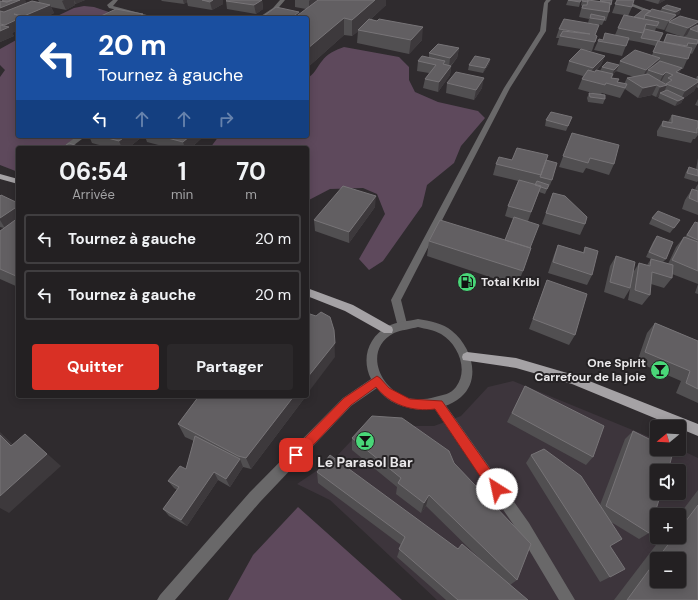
<!DOCTYPE html>
<html lang="fr">
<meta charset="utf-8">
<style>
:root{--surface:#232022;--page:#2b282a;--text:#f1f3f6;--muted:#a3a3a5;--line:#403e40;--accent:#d93025}
body{margin:0;font-family:"DM Sans",sans-serif;background:var(--page);color:var(--text);height:100vh;display:flex;flex-direction:column;font-size:15px;white-space:nowrap}
*{box-sizing:border-box;margin:0}
p{font-size:13px;color:var(--muted)}
.icon{flex:none;width:22px;height:22px;fill:none;stroke:currentColor;stroke-width:2;stroke-linecap:round;stroke-linejoin:round}
.map{position:relative;flex:1;overflow:hidden}
.details{position:absolute;left:16px;top:146px;width:293px;height:252px;display:flex;flex-direction:column;background:var(--surface);border-radius:4px;box-shadow:0 2px 10px #0003,0 0 0 1px var(--line)}
.details>*{flex:none}
.hud{position:absolute;left:16px;top:16px;width:293px;height:122px;border-radius:4px;box-shadow:0 2px 10px #0003,0 0 0 1px var(--line);background:#1a4fa0;color:#fff;overflow:hidden}
.needle{width:26px;rotate:252deg}
.fabs{position:absolute;left:650px;top:420px;display:grid;gap:8px}
.fabs a{display:grid;place-items:center;width:36px;height:36px;border-radius:4px;background:var(--surface);box-shadow:0 2px 10px #0003,0 0 0 1px var(--line);font-size:20px}
.pin{position:absolute;display:grid;place-items:center;width:34px;height:34px;color:#fff;margin:-17px;border-radius:8px;box-shadow:0 2px 6px #0006}
.me{position:absolute;width:44px;margin:-22px;rotate:325deg;stroke-linejoin:round;filter:drop-shadow(0 0 3px #0008)}
.turn{display:flex;align-items:center;gap:14px;height:84px;padding:0 16px;font-size:18px}
.turn .icon{width:52px;height:52px;stroke-width:2.5}
.turn b{display:block;font-size:28px;line-height:34px}
.lanes{display:flex;align-items:center;height:38px;padding:0 16px;background:#0003;justify-content:center;gap:20px;direction:ltr}
.lanes .off{opacity:.35}
.eta{display:flex;justify-content:space-evenly;align-items:center;height:68px;text-align:center}
.eta b{font-size:24px;font-weight:700;line-height:28px}
.button{display:flex;gap:8px;margin-top:auto;padding:8px 16px}
.button a{flex:1;height:46px;border-radius:4px;background:var(--accent);color:#fff;font-size:16px;font-weight:700;line-height:46px;text-align:center}
.button a+a{background:var(--page);color:var(--text)}
ul{padding:0;list-style:none}
li{display:flex;align-items:center;gap:12px;height:50px;margin:0 8px 6px;padding:0 8px;border:2px solid var(--line);border-radius:4px}
li div{flex:1}
li b{display:block;font-size:15px}
li em{font-style:normal}
.map>svg:first-child{display:block}
.built{fill:#3d353c;fill-rule:evenodd}
.green{fill:#5e495c}
.lines{fill:none;stroke-linecap:round;stroke-linejoin:round}
.minor{fill:#696869;fill-rule:evenodd}
.tertiary{fill:#696869;fill-rule:evenodd}
.primary{fill:#a5a2a5;fill-rule:evenodd}
.wall{fill:#514f51;fill-rule:evenodd}
.shaded-wall{fill:#3d393c}
.building{fill:#625f62;stroke:#777477}
.route{fill:#d93025;stroke:#8d1f18}
.labels{text-anchor:middle;stroke-width:4;stroke-linejoin:round;paint-order:stroke}
.poi-label{font-size:12px;font-weight:bold;fill:#eae8ea;stroke:#252224;text-anchor:start}
.near-poi-label{font-size:14px;font-weight:bold;fill:#eae8ea;stroke:#252224}
</style>
<div class="map">
<svg width="698" height="600" viewBox="0 0 698 600">
<rect width="100%" height="100%" fill="#2f2b2e"/>
<path class="built" d="M513,381L657,440V449H679L698,458V600H437L330,500L297,484L334,459L369,422L390,426H434L461,416L488,387ZM657,471H679V493H657ZM657,515H679V537H657ZM657,559H679V581H657Z"/>
<path class="green" d="M84,6L94,7L115,14L111,18H53L74,8Z
M18,39V136H78L61,148H18V172L0,165V77L5,70L0,65V49Z
M344,47L399,57L409,67V80L415,92L438,102L478,111L485,118L461,146L454,163L427,185L422,206L383,261L369,270L359,259L385,214L377,194L363,188L330,189L307,201V148H210L219,136H307V78C314,75 317,67 322,61C327,54 335,50 344,47Z
M298,507L402,600H228L253,555Z"/>
<g class="lines">
<path class="minor" d="M113,0H118L113,6L158,18H149L109,8L107,5Z
M280,0H285C278,9 270,18 258,18L273,8Z
M546,0H551L548,3L546,31L510,88L401,300L407,324L406,327H398L391,300L504,88L540,31L544,3Z
M616,0H623L659,14L654,15Z
M77,136H86L70,148H61Z
M438,399L442,400L529,523L575,600H559L519,533L434,408L432,404L434,400Z"/>
<path class="tertiary" d="M418,319C429,321 443,323 452,331C471,346 482,379 461,397C438,417 394,413 377,388L351,406L260,502L175,600H157L160,595L250,492L343,398L371,379C361,359 368,337 388,326C396,322 409,321 418,319ZM418,327C426,329 434,330 441,334C458,344 469,370 456,387C451,394 443,395 435,397C425,400 414,400 405,397C378,386 364,349 394,333C401,330 411,329 418,327Z"/>
<path class="primary" d="M0,174L18,179V184L0,179Z
M307,288L353,305L392,327L393,330L392,333H384L345,311L307,296Z
M467,352L516,358L574,375L698,424V436L572,384L516,368L463,360L462,357L463,354Z"/>
</g>
<path class="wall" d="M4,0H25L26,3L39,2L38,0H85L75,4V5L66,10L51,7L54,13L44,18H18V30L12,33L14,36L0,42V1H2Z
M161,0H223V4L212,10L188,6L187,2L184,4L162,1Z
M262,0L263,9L256,14L227,9L226,1Z
M295,0H386V5L371,19L422,40L409,54L357,43L358,31L352,36L344,35L307,68V18H261L299,12L300,14L306,9L295,7Z
M568,0H581L579,7L566,5Z
M582,0L600,1V0H612L609,12L606,21H604L602,25L588,23L589,19L579,17L582,6L581,5Z
M617,0L632,7L628,16L634,17L651,11H660L662,8L681,9L679,14L676,16L674,19L698,21L696,26L698,25V43L692,54L690,53L683,69H681L679,73L696,79L697,76H698V88L696,87L694,91L684,98L681,103L675,106L658,98L659,96L656,97L652,95L638,98L625,89L620,98L602,93L601,94L605,99L603,104L588,102L587,98L589,93L596,94L578,89L582,79L583,76L566,71L569,61L581,49L557,45L559,38H556L559,29L597,36L592,51L582,50L605,56L601,65L597,70L600,71L602,67L619,65L620,61L652,55L656,46L639,42L642,34L639,42L628,40L622,56L594,50L598,41L603,40L615,35L618,28L624,15L612,13ZM656,28L664,30L666,29L665,31L683,37L667,34L663,42L659,41L655,31ZM617,70L616,71L634,77L627,78L624,84L618,82L619,79L612,78L613,74Z
M644,0H665L658,4Z
M101,16L144,18H102Z
M459,48L457,58L451,66L450,75L438,92L423,88L425,79L429,73L417,71L418,61L429,58V53Z
M490,59L489,64L483,73L468,70L469,65Z
M447,83L482,88L474,100L446,93Z
M698,99V106L695,105Z
M672,115L698,121V135L695,139H693L691,143L657,136V131L663,121L668,122Z
M572,117L566,131L545,126L546,120Z
M572,133L614,164L609,175L586,168L583,173L559,167Z
M89,136H142V137L128,148H110L92,143Z
M145,136H204L191,148H170L147,142Z
M698,158V181L697,182L684,178L686,172L689,167L696,169Z
M512,160H546L552,180L550,185H549L545,194L539,192L528,221L531,248L523,271L517,286L427,256L429,241L505,240L514,219L505,216L508,206L518,181L493,175L496,164Z
M698,184V215L682,209L685,200L692,189L695,190L696,187Z
M553,193L585,224L580,235L542,224Z
M0,196L18,203V287L0,279V231L4,228L0,227Z
M375,207L349,243L315,231L314,220Z
M652,218L680,220L670,233L649,224Z
M698,221V294L695,293L698,284L672,274V278L664,288L651,284L650,295L642,305L628,300L630,289L624,299L604,292L610,266L616,256L634,271L639,263L647,265L651,259L646,257L653,242L657,236L666,259L663,262L668,264L676,247L684,237H685L695,222L697,223Z
M558,245L583,252L585,247L592,275L587,285L548,273L554,255Z
M547,280L575,335L569,345L529,329L543,291Z
M655,323L698,341V403L676,393L681,381L637,362L647,333Z
M525,386L593,457L586,465L507,422Z
M199,396H306L251,469L243,467L230,487L218,480L187,526L169,516L163,509L177,490L174,488L168,481L186,469L194,441L185,437L178,424Z
M633,431L649,533L639,539L611,522L610,577L600,582L526,463L531,455L600,505L625,439Z
M352,438L454,463L517,580L510,585L528,600H446L397,557L401,545L318,483L317,472L458,549L482,561L426,506L421,513L396,494L397,487L352,450Z
M698,490V600H614L662,537H679V515Z"/>
<path class="shaded-wall" d="M20,0H25L27,4L0,18V8Z
M64,0H74L75,5L66,10L62,1Z
M74,0H85L76,4Z
M183,0H187V2L184,4Z
M213,0H223V4L212,10L210,2Z
M262,0L263,9L256,14L254,5Z
M310,0H317V4L309,10V1Z
M375,0H386V5L359,30H358V32L352,36V20Z
M660,0H665L658,4Z
M50,5L54,13L44,18H25L24,16Z
M681,9L679,14L676,16L672,23L669,22L666,29L664,30L669,21L673,17L676,12Z
M299,12L300,18H291Z
M143,14L144,18H136Z
M19,16L20,18H18V30L12,33L14,36L0,42V31L6,28L5,25L16,17Z
M344,18V35L307,68V49Z
M698,22L694,30L690,29L687,35L683,37L688,28Z
M423,27L422,40L409,54L411,40Z
M459,48L457,58L449,67L450,58Z
M605,56L601,65L589,78L593,68Z
M660,58L655,68L648,70L645,76L642,79L646,70Z
M490,59L489,64L483,73L485,68Z
M619,65L617,70L612,75L614,70Z
M451,66L450,75L438,92L439,82Z
M682,68L677,77L676,72Z
M666,72L661,82L658,85L663,75Z
M484,78L482,88L474,100L476,90Z
M698,82V84L694,91L684,98L681,103L675,106L678,101L681,99L685,91Z
M657,85L652,95L638,98L643,88Z
M667,85L663,94L660,93L659,96L656,97L660,87Z
M126,136H142V137L128,148H122L119,141Z
M190,136H204L191,148H185L183,142Z
M376,196L375,207L349,243V232Z
M18,206V222L6,230L0,220V218Z
M334,330L335,357L307,394V378Z
M294,396H306L251,469L246,458Z
M0,432L26,457L11,446L0,435Z
M25,434L61,466L9,513L0,508V496Z
M240,459L243,467L230,487L226,479Z
M214,472L218,480L187,526L181,520Z
M429,495L426,506L421,513L424,503Z"/>
<path class="building" d="M4,0H12L7,2L2,1Z
M12,0H20L0,8V1L7,2Z
M202,0H213L210,2Z
M227,0H262L254,5L226,1Z
M318,0H375L352,20L344,18L307,49V18H294Z
M568,0H581L580,2Z
M582,0H588V2L582,1Z
M588,0L610,3L609,12L582,8L583,5H587Z
M601,0H612L611,5L610,4V3L600,1Z
M617,0H634L632,7L615,4Z
M32,1L50,5L24,16L14,14L19,16L16,17L18,18V19L5,25L0,24V11L4,12Z
M667,5L681,9L676,12L662,8Z
M276,7L299,12L291,18H261Z
M116,9L143,14L136,18H110L101,16Z
M644,9L651,11L645,15L644,19L634,17Z
M652,9L676,15L669,21L645,15Z
M591,14L605,17L604,20L590,18Z
M624,15L659,22L657,26L646,24L643,33L618,28Z
M680,16L698,21V22L688,28L669,22Z
M369,19L377,21L379,19L423,27L411,40L358,30Z
M564,19L599,25L595,35L597,36L595,42L560,36L563,31L590,34L559,29Z
M0,25L9,27L0,31Z
M698,25V32L690,29Z
M645,29L663,33L659,41L641,38Z
M605,33L629,38L626,46L598,41L599,39L603,40Z
M667,34L698,40L697,44L688,43L687,46L664,42Z
M658,41L692,48L688,59L653,52Z
M438,44L459,48L450,58L429,53Z
M581,49L605,56L593,68L569,61Z
M635,50L660,58L646,70L620,61Z
M422,56L445,61L443,64L451,66L439,82L425,79L436,65L418,61Z
M475,56L490,59L485,68L469,65Z
M660,61L682,68L676,72L698,80V82L685,91L666,84L672,80L668,78L673,75L666,72L663,75L648,70Z
M607,62L619,65L614,70L602,67Z
M588,70L595,72L596,70L613,74L611,78L619,79L617,82L627,84L625,88L606,83L605,85L582,79Z
M456,72L484,78L476,90L447,83Z
M648,74L667,85L660,87L657,85L643,88L627,78Z
M667,90L684,98L678,101L660,93Z
M589,93L605,95V99L590,97Z
M551,112L572,117L568,126L546,120Z
M672,115L698,121V128H697V133L662,126L663,121L672,123Z
M572,133L619,145L614,164L590,158L588,163L563,156Z
M100,136H126L119,141Z
M160,136H190L183,142Z
M69,143L83,148H62Z
M517,148L548,155L541,175L496,164L499,157L512,160Z
M546,160L557,163L552,180L540,177Z
M689,167L698,170V176L687,173Z
M519,180L541,186L531,212L508,206Z
M537,181L549,185L547,189L535,185Z
M343,186L376,196L349,232L314,220Z
M692,189L698,191V202L689,198Z
M553,193L565,196L587,217L585,224L546,213Z
M1,195L18,203V206L0,218V196Z
M658,211L680,220L674,228L652,218Z
M514,217L539,225L530,248L505,240Z
M18,218V274L16,276L0,269V231Z
M440,220L531,248L523,271L429,241Z
M695,222L698,223V240L687,235Z
M657,236L673,242L666,259L649,252Z
M684,237L698,242V271L672,260Z
M558,245L584,253L585,247L598,251L592,275L553,262Z
M616,256L635,262L630,288L610,282Z
M651,259L673,265L672,278L652,272L650,295L635,290L639,263L650,266Z
M547,280L587,294L575,335L533,319Z
M321,312L330,317L334,330L335,343L307,378V313L316,316Z
M655,323L698,341V389L686,383L690,371L645,352Z
M525,386L604,426L593,457L512,413Z
M199,396H294L246,458L238,456L178,424Z
M372,416L402,418L449,451L454,463L531,544L517,580L429,495L424,503L398,483L401,478L352,438Z
M633,431L657,443V449H667L673,452L668,471H657V493H661L649,533L606,506Z
M25,434L47,454L0,496V435L11,446Z
M195,436L240,459L226,479L214,472L181,520L163,509L179,487L168,481L180,466L186,469Z
M544,449L581,476L622,539L610,546L625,569L610,577L531,455Z
M330,455L458,549L462,544L528,600H458L399,549L405,537L317,472Z
M698,505V600H627L657,559V581H679V559H657L674,537H679V530Z"/>
<path class="route" d="M377,376L380,378L389,388L410,399L442,401L501,485L503,489L501,494L497,495L492,494L435,409C413,412 390,405 376,387L351,405L300,459L296,460L292,459L290,455L292,451L344,398Z"/>
<defs>
<g id="fuel-disc" transform="scale(1)"><circle r="9.5" fill="#49d778" stroke="#252224"/><path d="M-5.5-6h7V0h2V4h1.3V-2.5L3-4.5l.8-.8L6-3V5H2.5V1h-1V6h-7ZM-4.2-4.7v3.2H.2V-4.7Z" fill="#111"/></g>
<g id="bar-disc" transform="scale(1)"><circle r="9.5" fill="#49d778" stroke="#252224"/><path d="M-6-5H6L.8 .8V4.5H3.5V6h-7V4.5H-.8V.8Z" fill="#111"/></g>
</defs>
<g fill-rule="evenodd">
<use href="#fuel-disc" x="467" y="282"/>
<use href="#bar-disc" x="660" y="370"/>
<use href="#bar-disc" x="365" y="441"/>
</g>
<g class="labels">
<g class="poi-label">
<text x="481" y="286">Total Kribi</text>
<text x="646" y="367" text-anchor="end">One Spirit<tspan x="646" dy="14">Carrefour de la joie</tspan></text>
</g>
<g class="near-poi-label">
<text x="365" y="467">Le Parasol Bar</text>
</g>
</g>
</svg>
<div class="fabs">
<a><svg class="needle" viewBox="-14 -14 28 28"><path d="M0-13l5 13h-10z" fill="#e53935"/><path d="M0 13l5-13h-10z" fill="#a3a3a5"/></svg></a>
<a><svg class="icon" aria-label="sound" viewBox="0 0 24 24"><path d="M4 9h4l5-4v14l-5-4H4zM17 9q2 3 0 6"/></svg></a>
<a>+</a>
<a>−</a>
</div>
<div class="pin" style="left:296px;top:455px;background:#d93025"><svg class="icon" aria-label="arrive" viewBox="0 0 24 24"><path d="M6 21V4h12l-3 4 3 4H6"/></svg></div>
<svg class="me" style="left:497px;top:489px" viewBox="-20 -20 40 40"><circle r="19" fill="#fff"/><path d="M0-13L10 11 0 6-10 11z" fill="#d93025"/></svg>
<div class="hud">
<div class="turn"><svg class="icon" aria-label="left" viewBox="0 0 24 24"><path d="M17 20v-9H6M10 6l-5 5 5 5"/></svg><div><b>20 m</b>Tournez à gauche</div></div>
<div class="lanes"><svg class="icon" aria-label="left" viewBox="0 0 24 24"><path d="M17 20v-9H6M10 6l-5 5 5 5"/></svg><svg class="icon off" aria-label="ahead" viewBox="0 0 24 24"><path d="M12 20V5M6 11l6-6 6 6"/></svg><svg class="icon off" aria-label="ahead" viewBox="0 0 24 24"><path d="M12 20V5M6 11l6-6 6 6"/></svg><svg class="icon off" aria-label="right" viewBox="0 0 24 24"><path d="M7 20v-9h11M14 6l5 5-5 5"/></svg></div>
</div>
<section class="details">
<div class="eta">
<div><b>06:54</b><p>Arrivée</p></div>
<div><b>1</b><p>min</p></div>
<div><b>70</b><p>m</p></div>
</div>
<ul>
<li><svg class="icon" aria-label="left" viewBox="0 0 24 24"><path d="M17 20v-9H6M10 6l-5 5 5 5"/></svg><div><b>Tournez à gauche</b></div><em>20 m</em></li>
<li><svg class="icon" aria-label="left" viewBox="0 0 24 24"><path d="M17 20v-9H6M10 6l-5 5 5 5"/></svg><div><b>Tournez à gauche</b></div><em>20 m</em></li>
</ul>
<div class="button"><a>Quitter</a><a>Partager</a></div>
</section>
</div>
